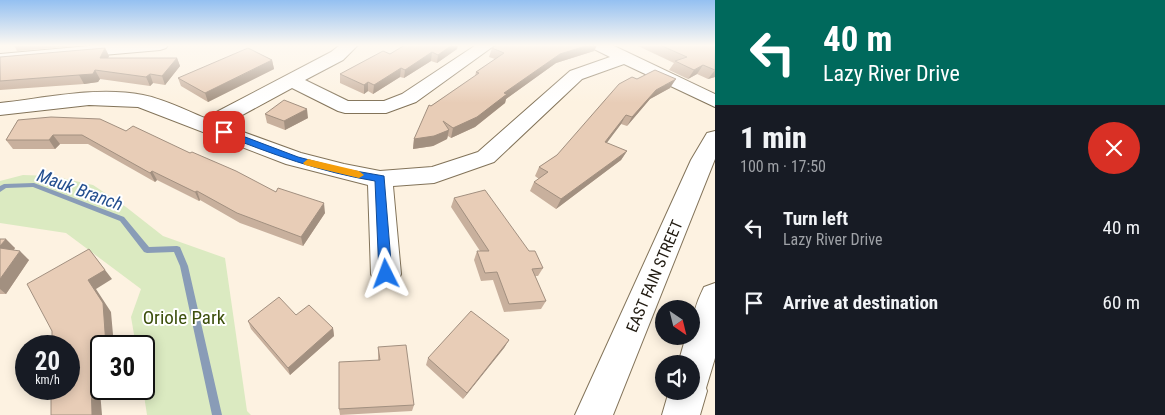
<!DOCTYPE html>
<meta charset="utf-8">
<style>
:root{--surface:#171b24;--page:#242831;--text:#f1f3f6;--muted:#9ea1a6}
body{margin:0;font-family:"Roboto Condensed",sans-serif;background:var(--page);color:var(--text);height:100vh;display:flex;flex-direction:column;font-size:19px;white-space:nowrap}
*{box-sizing:border-box;margin:0}
p{font-size:16px;color:var(--muted)}
.icon{flex:none;width:28px;height:28px;fill:none;stroke:currentColor;stroke-width:2;stroke-linecap:round;stroke-linejoin:round}
.map{position:relative;flex:1;overflow:hidden}
.drawer{display:flex;flex-direction:column;background:var(--surface);width:450px}
.drawer>*{flex:none}
.top-card{background:#00695c;color:#fff;overflow:hidden}
.needle{width:32px;rotate:145deg}
.controls{position:absolute;left:655px;top:300px;display:grid;gap:10px}
.controls a{display:grid;place-items:center;width:45px;height:45px;border-radius:50%;background:var(--surface);box-shadow:0 2px 12px #0003;font-size:25px}
.speed{position:absolute;left:15px;top:335px;display:flex;gap:10px;font-size:25px;font-weight:700;text-align:center}
.speed>*{display:grid;place-content:center;width:65px;height:65px;border-radius:50%;background:var(--surface);box-shadow:0 2px 12px #0003;line-height:1}
.speed small{font-size:12px;font-weight:400}
.speed .limit{border:2px solid #111;border-radius:8px;background:#fff;color:#111}
.pin{position:absolute;display:grid;place-items:center;width:42px;height:42px;color:#fff;margin:-21px;border-radius:10px;box-shadow:0 2px 8px #0006}
.me{position:absolute;width:55px;margin:-28px;rotate:357deg;stroke-linejoin:round;filter:drop-shadow(0 0 4px #0008)}
.turn{display:flex;align-items:center;gap:18px;height:105px;padding:0 25px;font-size:22px}
.turn .icon{width:65px;height:65px;stroke-width:2.5}
.turn b{display:block;font-size:35px;line-height:42px}
.round{display:grid;place-items:center;flex:none;width:52px;height:52px;border-radius:26px;background:var(--page)}
.headline{display:flex;align-items:center;justify-content:space-between;height:85px;padding:0 25px}
h1{font-size:30px;font-weight:800;line-height:38px}
ul{padding:0;list-style:none}
li{display:flex;align-items:center;gap:15px;height:75px;padding:0 25px}
li div{flex:1}
li b{display:block;font-size:19px}
li em{font-style:normal}
main{display:flex;flex:1;min-height:0}
.map>svg:first-child{display:block}
.green{fill:#dbeac1}
.lines{fill:none;stroke-linecap:round;stroke-linejoin:round}
.stream{fill:#899cb7;fill-rule:evenodd}
.minor-casing{stroke:#827359;stroke-width:2}
.minor{fill:#fff;fill-rule:evenodd}
.wall{fill:#c8b09d}
.shaded-wall{fill:#a29080}
.building{fill:#e8cdb7;stroke:#a29080}
.route{fill:#1a73e8;stroke:#114b97}
.slow{fill:#f59e0b}
.labels{text-anchor:middle;stroke-width:4;stroke-linejoin:round;paint-order:stroke}
.street-label{font-size:16px;fill:#201a10;stroke:#fff}
.water-label{font-size:18px;font-style:italic;fill:#244f8f;stroke:#fff}
.near-park-label{font-size:19px;fill:#3d500d;stroke:#fff}
</style>
<main>
<div class="map">
<svg width="715" height="415" viewBox="0 0 715 415">
<rect width="100%" height="100%" fill="#fdf2e1"/>
<path class="green" d="M23,175L53,176L93,185L126,207L163,236L225,258L247,411L251,415H147L143,389L144,346H136L131,317L141,289L66,233L0,223V181Z"/>
<g class="lines">
<path class="stream" d="M34,183L124,217L149,247L177,246L180,247L188,266L222,415H212L180,266L174,252L147,253L144,252L120,221L33,187L6,188L0,192V186L4,184Z"/>
<g class="minor-casing">
<path id="minor" d="M100,45H168L166,48L160,50L0,64V54Z
M340,45H358L343,60L305,80L348,101H384L402,94L476,45H495L416,102L386,113H345L338,111L292,88L224,125L301,153L344,164L380,171L432,167L478,152L570,71L610,57L592,48L590,45H612L715,94V107L624,64L582,79L494,162L434,183L393,186L401,274L397,283L386,287L375,283L371,274L368,185L286,164L138,107L89,105L0,115V103C46,98 97,86 143,95C164,99 185,110 205,118L331,52Z
M715,131V159L613,415H575L691,160L707,133Z
M715,283V358L706,388L707,391L700,415H662L669,391H691V364H678L686,336H691C691,319 696,303 704,287Z"/>
</g>
<use href="#minor" class="minor"/>
</g>
<path class="wall" d="M14,45H87L17,51Z
M405,45H458L457,49L437,63L431,61L404,78L400,77L373,94L368,91L364,94L340,83V74L390,54Z
M497,45H597L594,51L556,63L506,99L505,103L475,127L451,138L448,136L447,139L433,146L413,149L414,139L431,106L475,76L476,72L495,59L489,57L492,48Z
M636,45H715V77L708,79L697,74L688,79L669,70L674,63Z
M105,48L109,56L108,58H177L180,66L165,85L153,83L150,86L100,79L98,82L84,84L0,90V57Z
M272,60L274,69L208,102L181,86L178,78Z
M637,79L670,88L650,99L627,126L621,124L606,143L627,151L621,160L556,209L530,191L534,182L539,179L535,176L539,167L557,155Z
M265,114L308,118L285,130L267,123Z
M18,120L126,131L190,153L276,192L325,213L303,246L240,223L200,200L199,201L157,180L155,182L88,144H60L55,149H13L6,140Z
M454,198L529,251L543,268L538,276H535L546,301L541,309L504,312L493,280L481,281L474,260L477,251H480L451,207Z
M0,239L15,248L14,250L29,260L6,294H0Z
M248,321L333,328L334,336L290,375L251,329Z
M509,340L504,348L463,399L426,365L428,358Z
M378,347L414,405L412,411L340,415L339,409L378,360Z"/>
<path class="shaded-wall" d="M452,45H458L457,49L437,63L438,55Z
M589,45H597L594,51L556,63L506,99L505,103L475,127L451,138L453,128L560,54Z
M105,48L109,56L104,67L100,58Z
M432,52L431,61L404,78L405,70Z
M177,58L180,66L165,85L162,76Z
M272,60L274,69L208,102L205,93Z
M703,65L697,74L688,79L694,70Z
M401,68L400,77L373,94L374,85Z
M95,70L100,79L98,82L84,84L79,75Z
M715,70V77L708,79Z
M150,74L153,83L150,86L146,77Z
M676,79L670,88L650,99L627,126L632,117L656,90Z
M368,82V91L364,94V85Z
M307,109L308,118L285,130L284,121Z
M626,115L621,124L600,152L605,142Z
M449,130L447,139L433,146L413,149L414,139Z
M53,135L60,144L55,149L49,140Z
M627,151L621,160L556,209L561,199Z
M152,171L157,180L155,182L150,173Z
M197,191L200,200L199,201L195,192Z
M324,203L325,213L303,246L301,237Z
M6,239L15,248L8,257L0,249V246Z
M89,249L112,279L96,289L111,312L114,346H106L88,280Z
M20,251L29,260L6,294L0,289V279Z
M333,328L334,336L290,375L288,368Z
M509,340L504,348L463,399L467,393Z
M101,379V389H104L100,391L102,415H92L91,384Z"/>
<path class="building" d="M405,45H452L438,55L432,52L405,70L401,68L374,85L368,82L364,85L340,74L383,51L390,54Z
M497,45H589L560,54L504,93L507,94L477,117L453,128L443,121L449,130L434,136L414,139L429,105L431,106L479,73L476,72L504,53L492,48Z
M660,45H715V70L703,65L694,70L675,61L687,57Z
M105,48L100,58H177L162,76L150,74L146,77L95,70L93,74L79,75L0,81V57Z
M248,48L272,60L205,93L178,78Z
M655,70L676,79L656,90L632,117L626,115L605,142L627,151L561,199L534,182L548,172L539,167L557,155L619,84L632,77L637,79Z
M284,100L307,109L284,121L265,114Z
M51,117L100,119L126,131L133,126L190,153L192,152L236,171L276,192L278,188L324,203L301,237L237,213L197,191L195,192L152,171L150,173L82,135H53L49,140H6L18,120Z
M485,190L529,251H535L543,268L532,269L546,301L509,304L497,272L485,273L477,251H489L454,198Z
M0,239H6L0,246Z
M0,248L20,251L0,279Z
M89,249L105,270L88,280L103,303L106,346H101V379L91,384L92,415H51V389H69V346H52V331L27,284Z
M279,297L296,315L309,305L333,328L288,368L248,321Z
M471,311L509,340L467,393L428,358Z
M406,345L414,405L339,409V362L380,360L378,347Z"/>
<linearGradient id="sky" x2="0" y2="1"><stop stop-color="#94c0f1"/><stop offset="0.44" stop-color="#fef9f2"/><stop offset="1" stop-color="#fef9f2" stop-opacity="0"/></linearGradient>
<rect width="715" height="103" fill="url(#sky)"/>
<path class="route" d="M224,129L298,157L344,169L384,176L392,274L390,278L386,279L381,278L379,274L375,181C320,172 272,154 221,134V130Z"/>
<path class="slow" d="M308,159L359,171L364,175L359,178L305,165L303,163Z"/>
<g class="labels">
<g class="street-label">
<text transform="translate(654 276) rotate(-67)" y="6">EAST FAIN STREET</text>
</g>
<g class="water-label">
<text transform="translate(80 190) rotate(20)" y="6">Mauk Branch</text>
</g>
<g class="near-park-label">
<text x="184" y="324">Oriole Park</text>
</g>
</g>
</svg>
<div class="controls">
<a><svg class="needle" viewBox="-14 -14 28 28"><path d="M0-13l5 13h-10z" fill="#e53935"/><path d="M0 13l5-13h-10z" fill="#9ea1a6"/></svg></a>
<a><svg class="icon" aria-label="sound" viewBox="0 0 24 24"><path d="M4 9h4l5-4v14l-5-4H4zM17 9q2 3 0 6"/></svg></a>
</div>
<div class="speed"><div>20<small>km/h</small></div><div class="limit">30</div></div>
<div class="pin" style="left:224px;top:132px;background:#d93025"><svg class="icon" aria-label="arrive" viewBox="0 0 24 24"><path d="M6 21V4h12l-3 4 3 4H6"/></svg></div>
<svg class="me" style="left:386px;top:274px" viewBox="-20 -20 40 40"><path d="M0-17L14 15 0 8-14 15z" fill="#1a73e8" stroke="#fff" stroke-width="4"/></svg>
</div>
<section class="drawer">
<div class="top-card">
<div class="turn"><svg class="icon" aria-label="left" viewBox="0 0 24 24"><path d="M17 20v-9H6M10 6l-5 5 5 5"/></svg><div><b>40 m</b>Lazy River Drive</div></div>
</div>
<div class="headline"><div><h1>1 min</h1><p>100 m · 17:50</p></div><a class="round" style="background:#d93025;color:#fff"><svg class="icon" aria-label="close" viewBox="0 0 24 24"><path d="M6 6l12 12M18 6L6 18"/></svg></a></div>
<ul>
<li><svg class="icon" aria-label="left" viewBox="0 0 24 24"><path d="M17 20v-9H6M10 6l-5 5 5 5"/></svg><div><b>Turn left</b><p>Lazy River Drive</p></div><em>40 m</em></li>
<li><svg class="icon" aria-label="arrive" viewBox="0 0 24 24"><path d="M6 21V4h12l-3 4 3 4H6"/></svg><div><b>Arrive at destination</b></div><em>60 m</em></li>
</ul>
</section>
</main>
